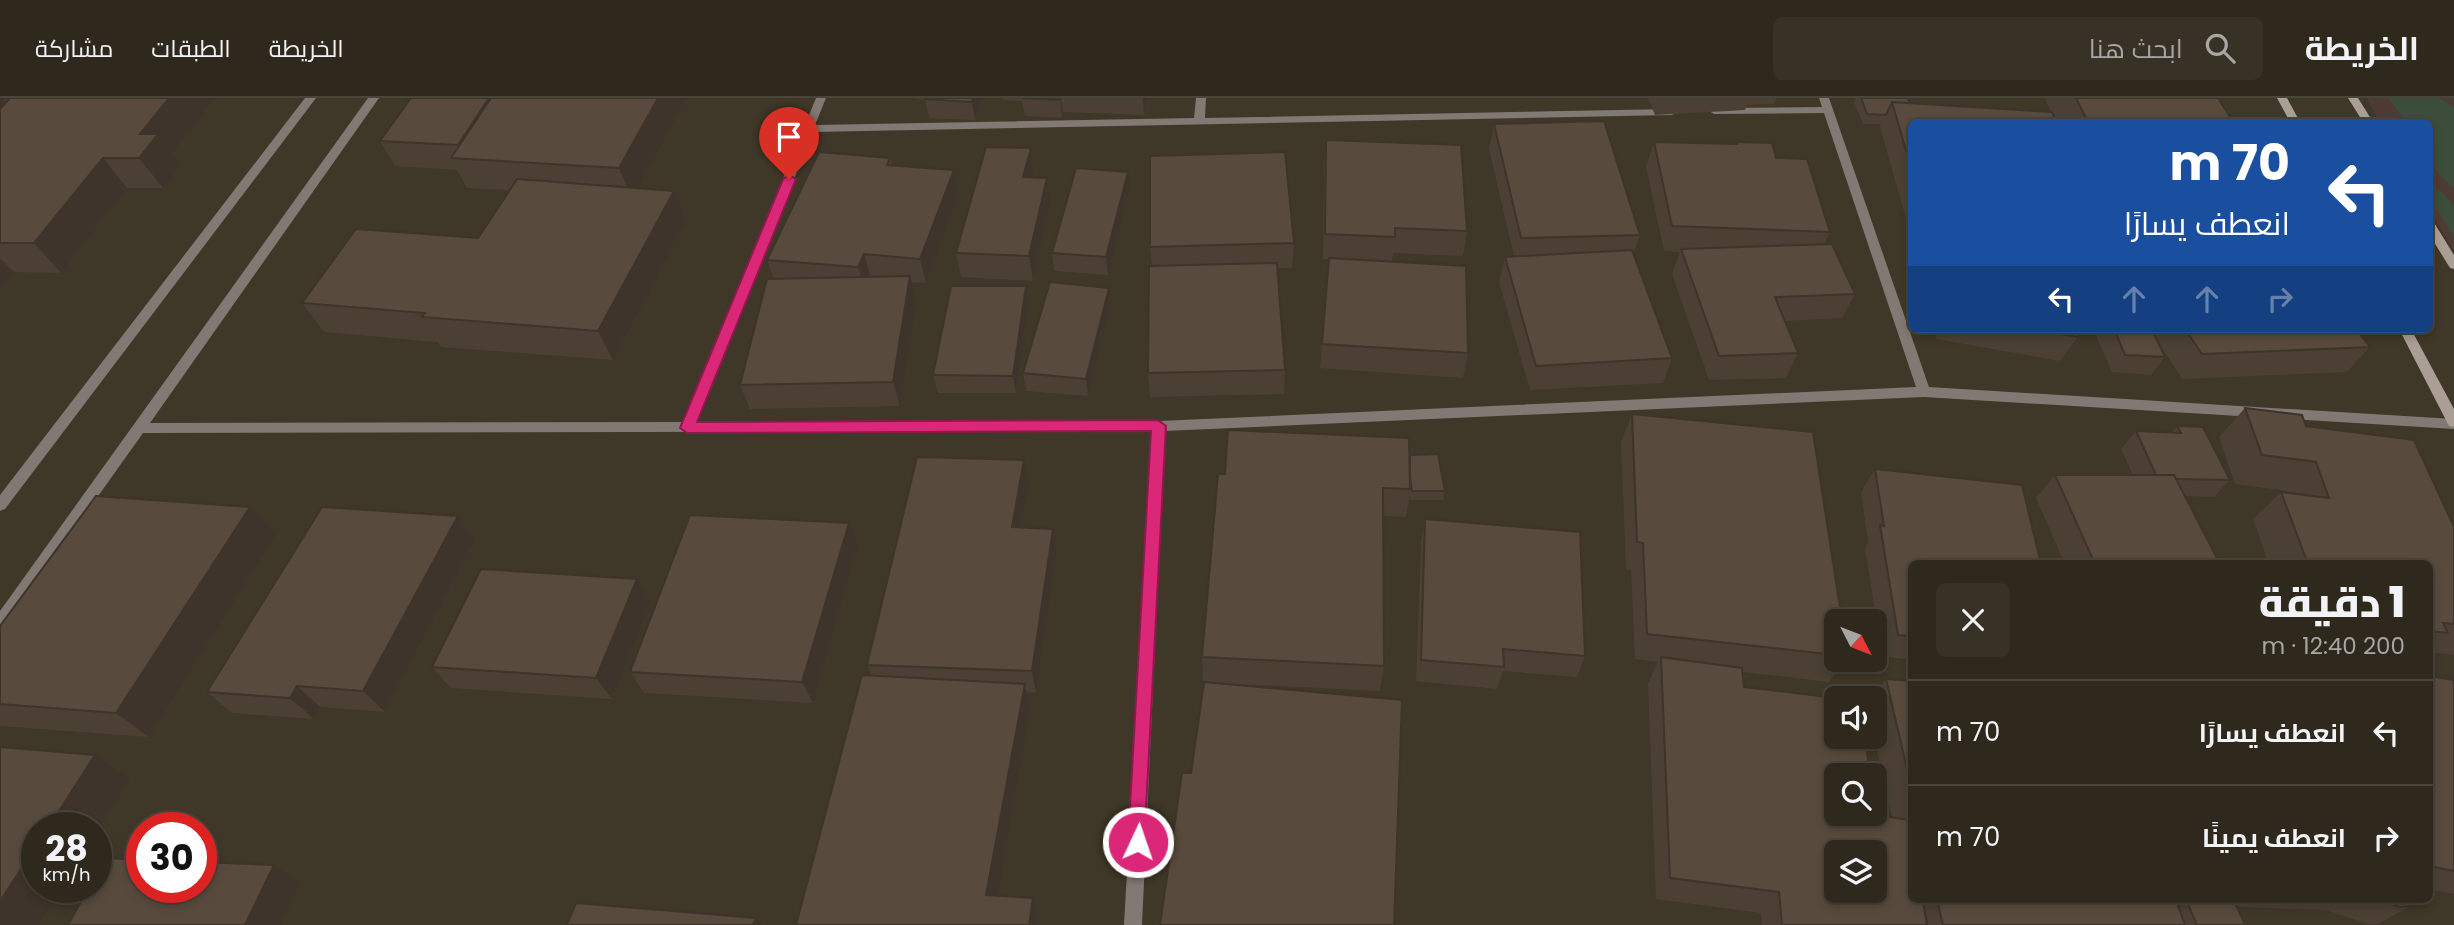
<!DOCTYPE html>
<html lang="ar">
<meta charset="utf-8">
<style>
:root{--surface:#2f291d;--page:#373126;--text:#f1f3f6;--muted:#a7a6a4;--line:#4a453b}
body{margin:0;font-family:Poppins,Cairo,sans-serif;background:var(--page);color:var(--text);direction:rtl;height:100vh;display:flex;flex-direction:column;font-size:26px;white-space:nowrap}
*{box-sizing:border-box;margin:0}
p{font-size:23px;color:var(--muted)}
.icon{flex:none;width:38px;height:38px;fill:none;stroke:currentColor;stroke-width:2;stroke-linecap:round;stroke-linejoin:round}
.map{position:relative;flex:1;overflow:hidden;direction:ltr}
.panel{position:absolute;left:1908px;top:462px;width:525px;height:343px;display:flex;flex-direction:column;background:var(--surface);border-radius:10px;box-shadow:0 4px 10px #0003,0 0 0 2px var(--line);direction:rtl}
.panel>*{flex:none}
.guide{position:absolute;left:1908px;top:21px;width:525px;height:214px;border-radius:10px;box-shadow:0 4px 10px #0003,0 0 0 2px var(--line);direction:rtl;background:#1a4fa0;color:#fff;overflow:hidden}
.needle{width:46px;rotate:132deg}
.tools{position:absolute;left:1824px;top:511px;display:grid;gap:14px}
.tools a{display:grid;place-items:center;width:63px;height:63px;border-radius:10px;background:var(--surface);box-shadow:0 4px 10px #0003,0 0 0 2px var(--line);font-size:35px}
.speed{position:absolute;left:21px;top:714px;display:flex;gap:14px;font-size:35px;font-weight:700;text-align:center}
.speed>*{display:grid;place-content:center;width:91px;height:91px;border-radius:50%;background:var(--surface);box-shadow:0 4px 10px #0003,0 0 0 2px var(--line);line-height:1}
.speed small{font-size:18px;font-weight:400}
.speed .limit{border:10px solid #d22;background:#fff;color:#111}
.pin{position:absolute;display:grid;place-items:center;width:60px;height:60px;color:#fff;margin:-72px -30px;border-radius:50% 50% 50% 0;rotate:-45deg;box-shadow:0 0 7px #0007}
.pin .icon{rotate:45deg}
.me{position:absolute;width:77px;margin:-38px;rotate:3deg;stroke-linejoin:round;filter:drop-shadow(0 0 5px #0008)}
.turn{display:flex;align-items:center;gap:24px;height:147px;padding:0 28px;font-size:32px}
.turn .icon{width:91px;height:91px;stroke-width:2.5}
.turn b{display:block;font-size:49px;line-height:60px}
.lanes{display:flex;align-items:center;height:66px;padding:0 28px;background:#0003;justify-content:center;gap:35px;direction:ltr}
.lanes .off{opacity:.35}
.round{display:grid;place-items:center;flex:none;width:74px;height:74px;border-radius:10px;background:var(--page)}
.summary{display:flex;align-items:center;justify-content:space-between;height:119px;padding:0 28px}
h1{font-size:42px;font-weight:800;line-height:52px}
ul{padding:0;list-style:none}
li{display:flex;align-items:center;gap:21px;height:105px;padding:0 28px;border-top:2px solid var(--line)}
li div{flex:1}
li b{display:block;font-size:26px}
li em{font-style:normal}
header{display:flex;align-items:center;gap:42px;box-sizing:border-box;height:98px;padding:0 35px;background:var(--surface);border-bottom:2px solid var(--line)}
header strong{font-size:33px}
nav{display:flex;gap:38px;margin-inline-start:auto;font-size:24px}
.search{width:490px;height:63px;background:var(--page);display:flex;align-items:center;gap:18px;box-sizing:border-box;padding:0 24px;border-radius:10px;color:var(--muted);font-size:26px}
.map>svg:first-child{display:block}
.medical{fill:#4e3b33}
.green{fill:#3d4d3b}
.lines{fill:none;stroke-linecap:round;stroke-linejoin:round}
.street{fill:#817974;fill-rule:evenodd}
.secondary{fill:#aa9e95;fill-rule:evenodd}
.wall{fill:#4c4034}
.shaded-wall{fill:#3e342b}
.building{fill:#584b3d;stroke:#3e342b;stroke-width:2;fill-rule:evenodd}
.route{fill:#db2777;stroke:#8e194d;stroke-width:2}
</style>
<header>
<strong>الخريطة</strong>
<div class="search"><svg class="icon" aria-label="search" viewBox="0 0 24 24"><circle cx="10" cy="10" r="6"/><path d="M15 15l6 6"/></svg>ابحث هنا</div>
<nav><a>الخريطة</a><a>الطبقات</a><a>مشاركة</a></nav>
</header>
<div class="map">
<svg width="2454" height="827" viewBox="0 0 2454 827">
<rect width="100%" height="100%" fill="#3f3727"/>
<path class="medical" d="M2366,0H2454V153L2429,111V24H2380Z"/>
<path class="green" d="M2389,0H2440L2454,10V90C2428,71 2429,54 2429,24H2405Z
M2429,89L2441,93L2454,108V139L2429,99Z"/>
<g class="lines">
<path class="street" d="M305,0H316L5,411L0,413V397Z
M368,0H379L150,325L683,324L816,0H826L815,27L1194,20L1196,0H1206L1205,20L1672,11L1677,14L1672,17L813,34L696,324L1159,323L1916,289L1824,15L1714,16L1709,13L1714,10L1822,9L1819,0H1829L1929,289L2454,321V331L1924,299L1165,333L1142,827H1124L1152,333L143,335L5,529L0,531V513Z"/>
<path class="secondary" d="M2277,0H2287L2300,24H2290Z
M2348,0H2358L2373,24H2363Z
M2429,122L2433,123L2454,157V171L2450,170L2429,136Z
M2399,231H2411L2454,311V329L2449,328Z"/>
</g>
<path class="wall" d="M0,0L172,55L181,66L163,90H127L61,175L14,174L0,191Z
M687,0L637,90L674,93L687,123L613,262L441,249L438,244L324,234L302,205L478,140L509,92L467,90L457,72L395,68L380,43Z
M916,0H982L975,22L929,20L925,2L916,1Z
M1003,0H1147L1144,17L1063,14L1062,20L1025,18L1022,3L1003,2Z
M1648,0H1776L1774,6L1747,7L1745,12L1655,17Z
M1856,0H1907L1910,5L2051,14L2045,0H2218L2233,24H1911V128H1908L1880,29L1881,26H1863L1854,4Z
M1494,26L1640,137L1633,156L1672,260L1663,285L1530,292L1499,184L1505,159L1514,158L1489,51Z
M1326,42L1467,133L1463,158L1393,155L1392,163L1468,255L1463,280L1320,270L1328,161H1323L1324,67Z
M1654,44L1736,46L1737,44L1776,60L1830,134L1824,146L1855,196L1842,220L1785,223L1798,255L1786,280L1709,282L1672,176L1680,154L1664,153L1646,69Z
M1031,50L1034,76L1033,80L1050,106L1033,183L961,179L956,155Z
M890,60L892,67L954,72L959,97L926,185L912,184L917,203L900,308L750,311L740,287L774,181L767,162Z
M1130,92L1108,177L1054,173L1052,155Z
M1294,145L1292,170H1278L1285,272L1284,296L1150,299L1148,275L1152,168L1150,149Z
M1026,188L1029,206L1016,295H938L933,277Z
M1111,208L1088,298L1026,293L1023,275Z
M1936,231H2076L2078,239L2060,263L1936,241Z
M2093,231H2356L2370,249L2347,274L2182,281L2157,242L2165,259L2151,277L2112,274Z
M2245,310L2306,328L2454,429V557L2429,554V466H2269L2253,421L2281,394H2288L2287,393L2235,386L2219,339Z
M1632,316L1836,523V562H1845L1829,584L1743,574L1744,589L1876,717L1892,719L1874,639V600H1871L1886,581L1911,583V802H2409L2410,808L2378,826H2368L2326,812L2238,809L2245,827H1762L1761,815L1656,801L1648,585L1658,564L1635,561L1631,472H1626L1621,344Z
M2177,328L2230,382L2214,399L2185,398L2220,466H2065L2036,400L2055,377H2133L2121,351L2136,333L2172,334Z
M1410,357L1445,393L1443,402H1410V396L1406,419L1383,418L1384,568L1380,593L1217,585L1191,675L1204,585L1203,584L1202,559L1225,376Z
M1875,371L1911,466V562L1882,558L1865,450L1868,444L1861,394Z
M1029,386L1021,430L1057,454L1036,595L1026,594L1030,612L997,798L1033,800L1039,821L1038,827H796L872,578L867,567Z
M250,409L276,437L149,639L0,628V528Z
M458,418L475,441L385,614L320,609L314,621L232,615L207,594Z
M1425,421L1585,558L1577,579L1503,573L1497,591L1416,583L1421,444Z
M858,448L813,605L644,595L630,574Z
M637,481L651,503L612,601L451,590L432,569Z
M2429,578L2454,582V796L2429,792Z"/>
<path class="shaded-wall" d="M0,0H2L22,23L0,46Z
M169,0H214L172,55L181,66L163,90L139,60L140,36Z
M489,0H518L465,61L458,47Z
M658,0H687L632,100L619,70Z
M973,0H982L975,22L972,4Z
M1060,0H1061L1063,14L1062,20Z
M1143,0H1147L1144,17Z
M1031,50L1034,76L1027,104L1023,79Z
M103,60L127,90L61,175L34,145Z
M954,72L959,97L926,185L920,161Z
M1128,74L1130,92L1108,177L1106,159Z
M1047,80L1050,106L1033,183L1029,158Z
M674,93L687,123L613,262L598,233Z
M864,156L871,181L866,194L858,169Z
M0,160L14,174L0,191Z
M910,178L917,203L900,308L893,284Z
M1026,188L1029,206L1016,295L1013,278Z
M1109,190L1111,208L1088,298L1086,281Z
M1024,362L1029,386L1017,452L1012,429Z
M250,409L276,437L149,639L116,615Z
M458,418L475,441L385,614L363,593Z
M849,425L858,448L813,605L802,584Z
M1053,431L1057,454L1036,595L1032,573Z
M637,481L651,503L612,601L596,580Z
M1025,586L1030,612L994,818L986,797Z
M297,588L320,609L314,621L290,600Z
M95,657L130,681L96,734V730H48Z
M37,747V789H61L38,827H0V803Z
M274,767L300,785L280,827H245Z
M1033,800L1039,821L1038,827H1029Z
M756,820L761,827H753Z"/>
<path class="building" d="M10,0H169L140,36H158L139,60H103L34,145H0V11Z
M411,0H489L458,47L380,43Z
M491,0H658L619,70L451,60Z
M925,0H973L972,4L925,1Z
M1022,0H1060L1059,2Z
M1861,0H1907L1910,5L1892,4L1886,17L1867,16Z
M2076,0H2218L2233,24H2088Z
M1892,4L2052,14L2056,24H1911V70Z
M1604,23L1640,137L1521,140L1494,26Z
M1326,42L1461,47L1467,133L1395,130V139L1325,136Z
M1654,44L1737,46V44L1772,45L1776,60L1807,61L1830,134L1672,128Z
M986,49L1031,50L1023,79L1047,80L1029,158L956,155Z
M819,54L890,60L887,67L954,72L920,161L864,156L858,169L767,162Z
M1285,54L1294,145L1150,149V58Z
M1076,70L1128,74L1106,159L1052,155Z
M517,81L674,93L598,233L422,219L425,215L302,205L356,131L478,140Z
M1832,146L1855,196L1775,199L1798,255L1719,258L1681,151Z
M1632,152L1672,260L1536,268L1505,159Z
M1329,160L1466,168L1468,255L1322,246Z
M1277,165L1285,272L1148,275L1149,168Z
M910,178L893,284L740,287L767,181Z
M1050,184L1109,190L1086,281L1023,275Z
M951,188H1026L1013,278L933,277Z
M2033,231H2076L2078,239Z
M2114,231H2152L2165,259L2125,257Z
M2185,231H2356L2370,249L2202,256Z
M2245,310L2302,317L2306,328L2414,342L2454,429V526L2443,525L2448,535L2429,533V466H2308L2281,394L2329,400L2316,364L2262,357Z
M1632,316L1813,334L1842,523H1836V557L1647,536L1643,445L1637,444Z
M2177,328L2203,329L2230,382L2176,381L2174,377H2156L2136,333L2181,335Z
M1228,332L1409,340L1410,391L1383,390L1384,568L1202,559L1218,376H1225Z
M1438,356L1445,393H1412L1410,380V357Z
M917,359L1024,362L1012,429L1053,431L1032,573L867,567Z
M1875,371L2022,387L2041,466H1911V538L1898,537L1880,427L1884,428Z
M2055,377H2174L2220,466H2095Z
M96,398L250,409L116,615L0,606V528Z
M322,409L458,418L363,593L297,588L290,600L207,594Z
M690,417L849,425L802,584L630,574Z
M1425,421L1580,434L1585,558L1503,551L1504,569L1421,562Z
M481,471L637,481L596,580L432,569Z
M1661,559L1742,570L1744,589L1836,600V639H1865L1870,677H1836V716H1874V705L1876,717L1910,722L1911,802H1923L1927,827H1782L1779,794L1670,780ZM1836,754H1874V793H1836Z
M862,577L1025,586L986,797L1033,800L1029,827H796Z
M2429,578L2454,582V773L2429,768Z
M1886,581L1911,583V688Z
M1204,584L1402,602L1394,827H1160L1182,675H1191Z
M0,649L95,657L48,730H37V747L0,803Z
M106,760L142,762V789H201V764L274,767L245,827H68L89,789H96V777Z
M1937,802H2176L2185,827H1943Z
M2186,802H2234L2245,827H2197Z
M2378,802H2409L2410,808L2400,809Z
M576,805L756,820L753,827H567Z"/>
<path class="route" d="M789,77L796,81L697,324L1158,322L1166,328L1144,750L1138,753L1131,750L1128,744L1151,333L687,335L680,330L783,81Z"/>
</svg>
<div class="tools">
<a><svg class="needle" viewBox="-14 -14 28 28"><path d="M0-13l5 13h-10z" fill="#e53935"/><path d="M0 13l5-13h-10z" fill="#a7a6a4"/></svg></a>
<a><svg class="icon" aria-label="sound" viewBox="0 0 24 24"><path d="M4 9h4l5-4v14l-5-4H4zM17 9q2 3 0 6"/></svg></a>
<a><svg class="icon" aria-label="search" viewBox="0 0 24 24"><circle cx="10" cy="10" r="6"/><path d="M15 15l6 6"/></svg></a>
<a><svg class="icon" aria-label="layers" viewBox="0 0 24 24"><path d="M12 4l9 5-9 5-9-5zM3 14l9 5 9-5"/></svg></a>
</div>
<div class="speed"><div>28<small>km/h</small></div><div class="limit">30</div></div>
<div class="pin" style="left:789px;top:81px;background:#d93025"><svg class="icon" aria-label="arrive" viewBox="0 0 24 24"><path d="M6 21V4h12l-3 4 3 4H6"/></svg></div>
<svg class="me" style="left:1138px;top:744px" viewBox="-20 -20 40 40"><circle r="17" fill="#db2777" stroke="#fff" stroke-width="3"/><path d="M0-11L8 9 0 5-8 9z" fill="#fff"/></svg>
<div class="guide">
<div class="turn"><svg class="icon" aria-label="left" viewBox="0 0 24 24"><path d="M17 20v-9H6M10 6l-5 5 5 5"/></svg><div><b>70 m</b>انعطف يسارًا</div></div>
<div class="lanes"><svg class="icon" aria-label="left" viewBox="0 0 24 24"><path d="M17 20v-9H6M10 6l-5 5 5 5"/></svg><svg class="icon off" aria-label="ahead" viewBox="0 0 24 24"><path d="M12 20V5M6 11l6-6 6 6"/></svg><svg class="icon off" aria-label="ahead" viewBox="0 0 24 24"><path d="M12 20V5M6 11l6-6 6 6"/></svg><svg class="icon off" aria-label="right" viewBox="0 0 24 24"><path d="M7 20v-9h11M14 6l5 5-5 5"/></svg></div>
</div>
<section class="panel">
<div class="summary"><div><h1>1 دقيقة</h1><p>200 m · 12:40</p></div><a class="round"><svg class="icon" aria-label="close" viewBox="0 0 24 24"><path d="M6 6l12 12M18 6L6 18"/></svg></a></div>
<ul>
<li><svg class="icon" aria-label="left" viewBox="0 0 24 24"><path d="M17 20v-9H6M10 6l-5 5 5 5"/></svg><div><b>انعطف يسارًا</b></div><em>70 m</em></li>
<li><svg class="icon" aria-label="right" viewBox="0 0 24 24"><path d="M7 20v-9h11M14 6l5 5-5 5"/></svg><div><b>انعطف يمينًا</b></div><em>70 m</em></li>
</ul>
</section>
</div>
